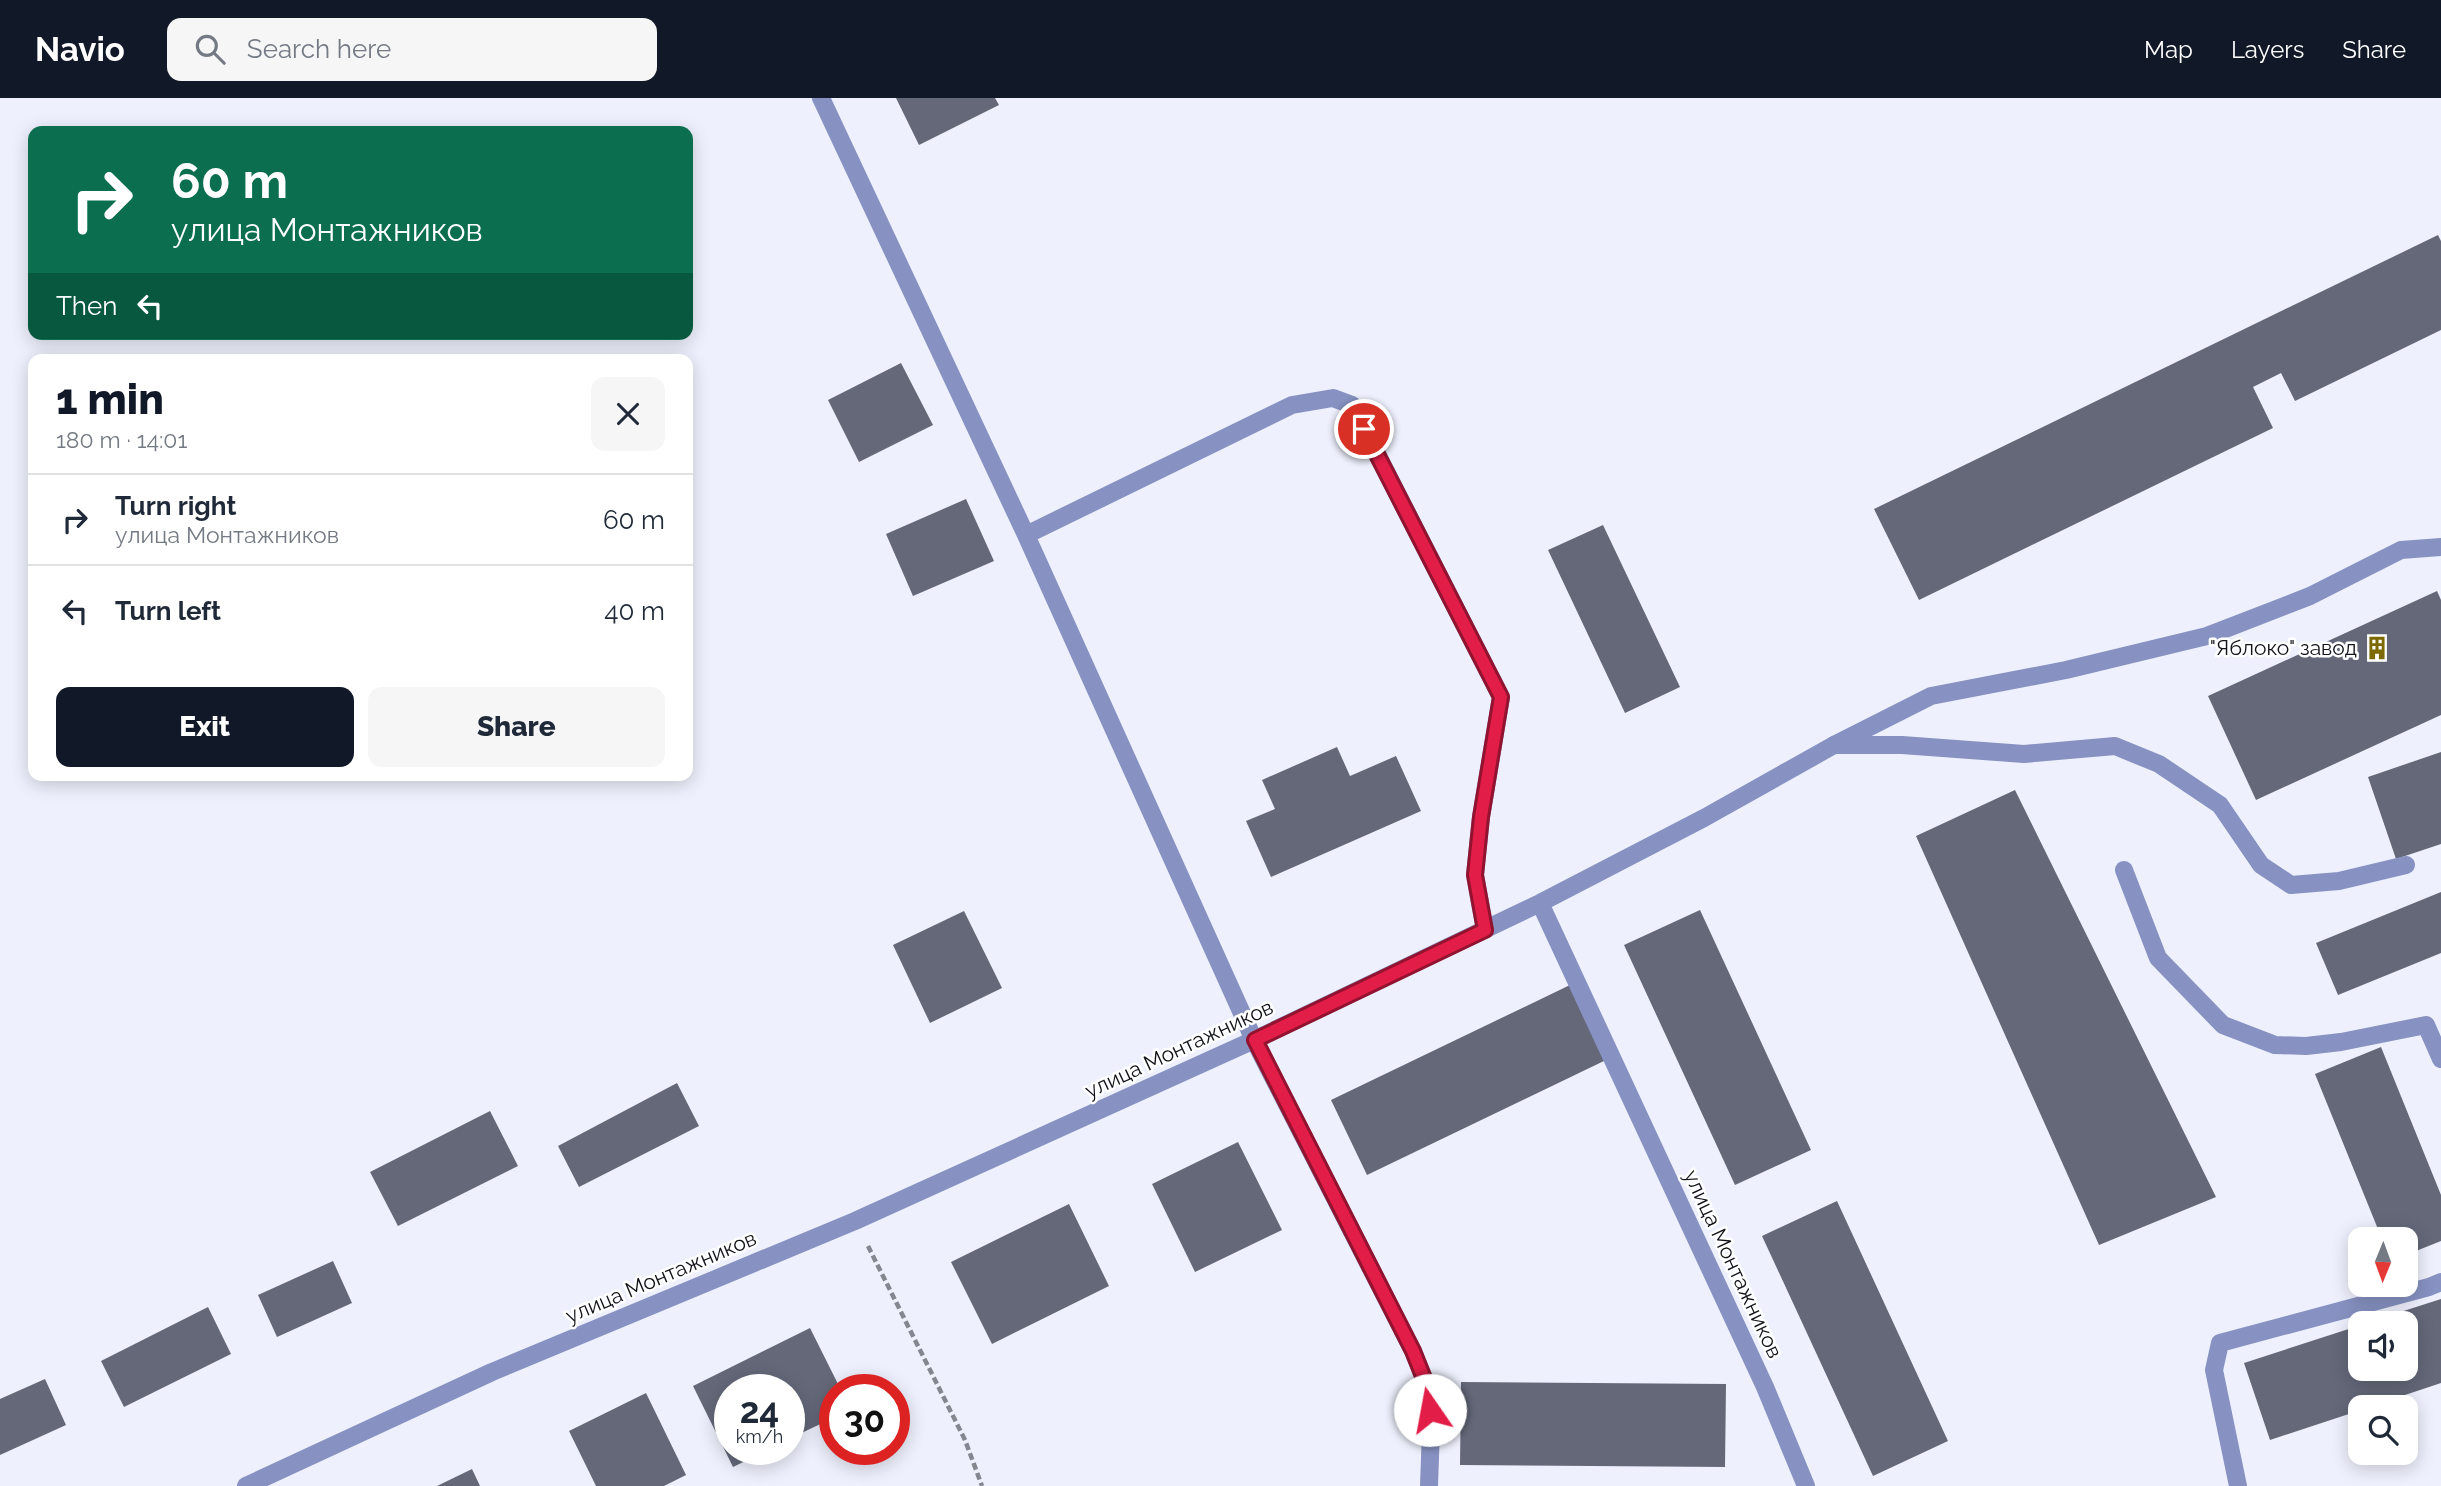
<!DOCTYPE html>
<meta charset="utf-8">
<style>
:root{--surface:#fff;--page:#f6f6f7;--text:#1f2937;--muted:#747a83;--line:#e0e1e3;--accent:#111827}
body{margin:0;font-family:Raleway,sans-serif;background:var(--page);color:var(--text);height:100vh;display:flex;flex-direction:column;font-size:26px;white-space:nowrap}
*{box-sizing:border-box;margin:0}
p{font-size:23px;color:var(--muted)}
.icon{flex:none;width:38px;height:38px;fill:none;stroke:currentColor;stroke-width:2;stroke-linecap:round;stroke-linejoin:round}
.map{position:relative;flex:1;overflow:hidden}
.panel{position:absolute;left:28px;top:256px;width:665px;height:427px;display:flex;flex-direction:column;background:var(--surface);border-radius:14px;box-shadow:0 4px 18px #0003}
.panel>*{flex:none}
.top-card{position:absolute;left:28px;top:28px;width:665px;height:214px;border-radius:14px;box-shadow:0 4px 18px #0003;background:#0b6e4f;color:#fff;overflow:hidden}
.needle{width:46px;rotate:181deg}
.controls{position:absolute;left:2348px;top:1129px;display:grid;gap:14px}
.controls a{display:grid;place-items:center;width:70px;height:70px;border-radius:14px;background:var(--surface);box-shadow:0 4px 18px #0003;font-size:35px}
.speed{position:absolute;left:714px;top:1276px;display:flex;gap:14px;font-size:35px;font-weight:700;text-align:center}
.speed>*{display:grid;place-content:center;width:91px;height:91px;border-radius:50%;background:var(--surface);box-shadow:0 4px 18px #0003;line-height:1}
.speed small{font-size:18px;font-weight:400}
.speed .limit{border:10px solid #d22;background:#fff;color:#111}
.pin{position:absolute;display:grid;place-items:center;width:60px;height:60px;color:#fff;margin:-30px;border:4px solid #fff;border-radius:50%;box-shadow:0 2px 7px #0007}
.me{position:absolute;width:77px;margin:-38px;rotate:348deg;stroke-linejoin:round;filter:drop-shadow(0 0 5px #0008)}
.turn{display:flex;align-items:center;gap:24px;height:147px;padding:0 28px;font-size:32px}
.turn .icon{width:91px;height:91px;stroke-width:2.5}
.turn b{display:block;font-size:49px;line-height:60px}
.then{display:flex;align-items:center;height:66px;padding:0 28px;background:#0003;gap:14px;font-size:26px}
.round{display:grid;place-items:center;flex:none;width:74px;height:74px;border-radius:14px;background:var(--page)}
.headline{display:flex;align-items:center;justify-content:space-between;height:119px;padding:0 28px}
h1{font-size:42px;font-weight:800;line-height:52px;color:var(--accent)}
.button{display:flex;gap:14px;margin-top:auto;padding:14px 28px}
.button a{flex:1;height:80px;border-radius:14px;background:var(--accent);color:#fff;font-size:28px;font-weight:800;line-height:80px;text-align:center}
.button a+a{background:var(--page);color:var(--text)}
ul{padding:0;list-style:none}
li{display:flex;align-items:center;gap:21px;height:91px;padding:0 28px;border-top:2px solid var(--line)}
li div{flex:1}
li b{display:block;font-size:26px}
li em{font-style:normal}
header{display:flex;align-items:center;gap:42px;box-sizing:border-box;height:98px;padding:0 35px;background:var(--accent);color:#fff}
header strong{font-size:33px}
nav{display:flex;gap:38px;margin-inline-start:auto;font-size:24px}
.search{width:490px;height:63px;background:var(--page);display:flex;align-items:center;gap:18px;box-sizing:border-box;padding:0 24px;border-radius:14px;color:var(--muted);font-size:26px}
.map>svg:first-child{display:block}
.building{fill:#646879}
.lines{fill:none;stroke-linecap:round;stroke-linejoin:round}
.path{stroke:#848690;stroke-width:4.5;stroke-dasharray:7 3.5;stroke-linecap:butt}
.lane{stroke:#8792c2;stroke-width:18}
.street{stroke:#8792c2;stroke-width:18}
.route-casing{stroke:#92132f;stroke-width:18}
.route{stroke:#e11d48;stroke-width:12}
.labels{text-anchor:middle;stroke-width:5;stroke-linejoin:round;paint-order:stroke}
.poi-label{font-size:21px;fill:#12131a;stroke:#fff;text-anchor:end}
.street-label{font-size:21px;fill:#12131a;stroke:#fff}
</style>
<header>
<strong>Navio</strong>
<div class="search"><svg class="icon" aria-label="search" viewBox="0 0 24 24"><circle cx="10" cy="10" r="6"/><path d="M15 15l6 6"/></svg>Search here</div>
<nav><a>Map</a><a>Layers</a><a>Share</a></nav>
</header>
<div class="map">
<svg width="2441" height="1388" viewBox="0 0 2441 1388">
<rect width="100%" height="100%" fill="#eef1fd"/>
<path class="building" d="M896,0H995L999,7L919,47Z
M2438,137L2441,143V232L2295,303L2281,275L2253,289L2273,330L1919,502L1874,411Z
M901,265L933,327L859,364L828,302Z
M966,401L994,463L913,498L886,436Z
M1603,427L1680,589L1625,615L1548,452Z
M2437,493L2441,502V617L2256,702L2208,598Z
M1337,649L1350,678L1396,658L1421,713L1271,779L1246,723L1275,711L1262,682Z
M2441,654V746L2396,761L2368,679Z
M2015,692L2216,1099L2099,1147L1916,738Z
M2441,794V855L2338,897L2316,845Z
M1700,812L1811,1052L1735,1087L1624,847Z
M964,813L1002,890L930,925L893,847Z
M1570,887L1606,962L1367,1077L1331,1002Z
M2381,949L2441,1097V1143L2406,1157V1141H2382L2315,976Z
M677,985L699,1028L579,1089L558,1048Z
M490,1013L518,1068L398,1128L370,1074Z
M1238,1044L1282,1132L1195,1174L1152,1086Z
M1837,1103L1948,1343L1873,1378L1762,1138Z
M1069,1106L1109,1188L992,1246L951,1164Z
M333,1163L352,1205L277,1239L258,1197Z
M2441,1201V1285L2369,1309H2361V1312L2270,1342L2244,1265L2361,1227V1270H2406V1225L2369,1224Z
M208,1209L231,1256L124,1309L101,1263Z
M810,1230L841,1292H835V1319L789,1341V1292H730V1351H770L733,1369L693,1288Z
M45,1281L66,1327L0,1357V1301Z
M1461,1284L1726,1286L1725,1369L1460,1367Z
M646,1295L686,1377L664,1388H596L569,1333Z
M472,1371L480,1388H437Z"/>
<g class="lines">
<path class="path" d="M868,1148L965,1342L982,1388"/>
<path class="lane" d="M821,0L1026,437L1254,942
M1026,437L1292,307L1333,300L1352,307L1501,599L1481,719L1475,777L1485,832
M1834,647L1931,598L2066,572L2207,538L2310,498L2401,452L2441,449
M1837,647H1902L2024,656L2115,648L2159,666L2220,707L2261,767L2291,787L2339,783L2406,767
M2124,772L2158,860L2223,927L2275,947L2306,948L2341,944L2426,927L2441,961
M2238,1388L2214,1272L2220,1245L2429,1189L2441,1184"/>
<path class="street" d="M1540,805L1704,720L1834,647
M1254,942L1413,1253L1429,1293L1431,1331L1429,1388
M246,1388L492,1274L855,1123L1254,942L1540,805L1765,1289L1806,1388"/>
</g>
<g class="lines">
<g class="route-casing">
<path id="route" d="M1364,331L1501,599L1481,719L1475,777L1485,832L1255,942L1413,1253L1429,1293L1430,1312"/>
</g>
<use href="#route" class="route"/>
</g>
<defs>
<g id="building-bare" transform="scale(1.89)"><path d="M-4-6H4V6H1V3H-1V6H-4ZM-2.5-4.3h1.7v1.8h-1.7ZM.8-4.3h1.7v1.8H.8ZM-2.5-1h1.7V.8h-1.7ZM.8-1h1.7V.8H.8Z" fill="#7c6900" stroke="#fff" stroke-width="2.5" paint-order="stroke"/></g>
</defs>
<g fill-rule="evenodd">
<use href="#building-bare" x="2377" y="550"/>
</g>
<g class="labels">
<g class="poi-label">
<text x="2357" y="557">"Яблоко" завод</text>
</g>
<g class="street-label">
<text transform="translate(1179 951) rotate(-25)" y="7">улица Монтажников</text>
<text transform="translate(1733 1166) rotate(65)" y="7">улица Монтажников</text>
<text transform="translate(661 1179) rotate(-23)" y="7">улица Монтажников</text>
</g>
</g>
</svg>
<div class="controls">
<a><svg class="needle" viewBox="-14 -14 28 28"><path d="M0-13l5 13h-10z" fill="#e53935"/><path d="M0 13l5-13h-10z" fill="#747a83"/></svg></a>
<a><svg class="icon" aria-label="sound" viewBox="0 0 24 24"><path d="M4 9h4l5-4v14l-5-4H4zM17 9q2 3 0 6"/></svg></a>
<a><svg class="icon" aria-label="search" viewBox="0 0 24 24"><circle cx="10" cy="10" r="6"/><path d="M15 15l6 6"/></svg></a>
</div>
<div class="speed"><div>24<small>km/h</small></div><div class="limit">30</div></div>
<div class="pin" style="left:1364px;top:331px;background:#d93025"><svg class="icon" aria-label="arrive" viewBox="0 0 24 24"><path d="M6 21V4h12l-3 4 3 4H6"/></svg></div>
<svg class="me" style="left:1430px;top:1312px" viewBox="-20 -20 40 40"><circle r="19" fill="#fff"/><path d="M0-13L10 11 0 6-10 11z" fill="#e11d48"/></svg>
<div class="top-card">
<div class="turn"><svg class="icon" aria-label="right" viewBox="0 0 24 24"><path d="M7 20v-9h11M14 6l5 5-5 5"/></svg><div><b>60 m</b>улица Монтажников</div></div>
<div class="then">Then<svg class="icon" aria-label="left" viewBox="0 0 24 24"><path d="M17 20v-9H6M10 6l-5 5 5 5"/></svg></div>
</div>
<section class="panel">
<div class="headline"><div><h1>1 min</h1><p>180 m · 14:01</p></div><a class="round"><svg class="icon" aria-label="close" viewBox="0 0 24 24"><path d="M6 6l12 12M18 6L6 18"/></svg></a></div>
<ul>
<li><svg class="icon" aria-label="right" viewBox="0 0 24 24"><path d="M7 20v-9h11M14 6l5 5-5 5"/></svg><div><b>Turn right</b><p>улица Монтажников</p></div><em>60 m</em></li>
<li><svg class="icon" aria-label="left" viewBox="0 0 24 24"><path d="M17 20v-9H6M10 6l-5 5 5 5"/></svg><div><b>Turn left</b></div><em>40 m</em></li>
</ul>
<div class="button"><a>Exit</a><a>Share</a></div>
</section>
</div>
